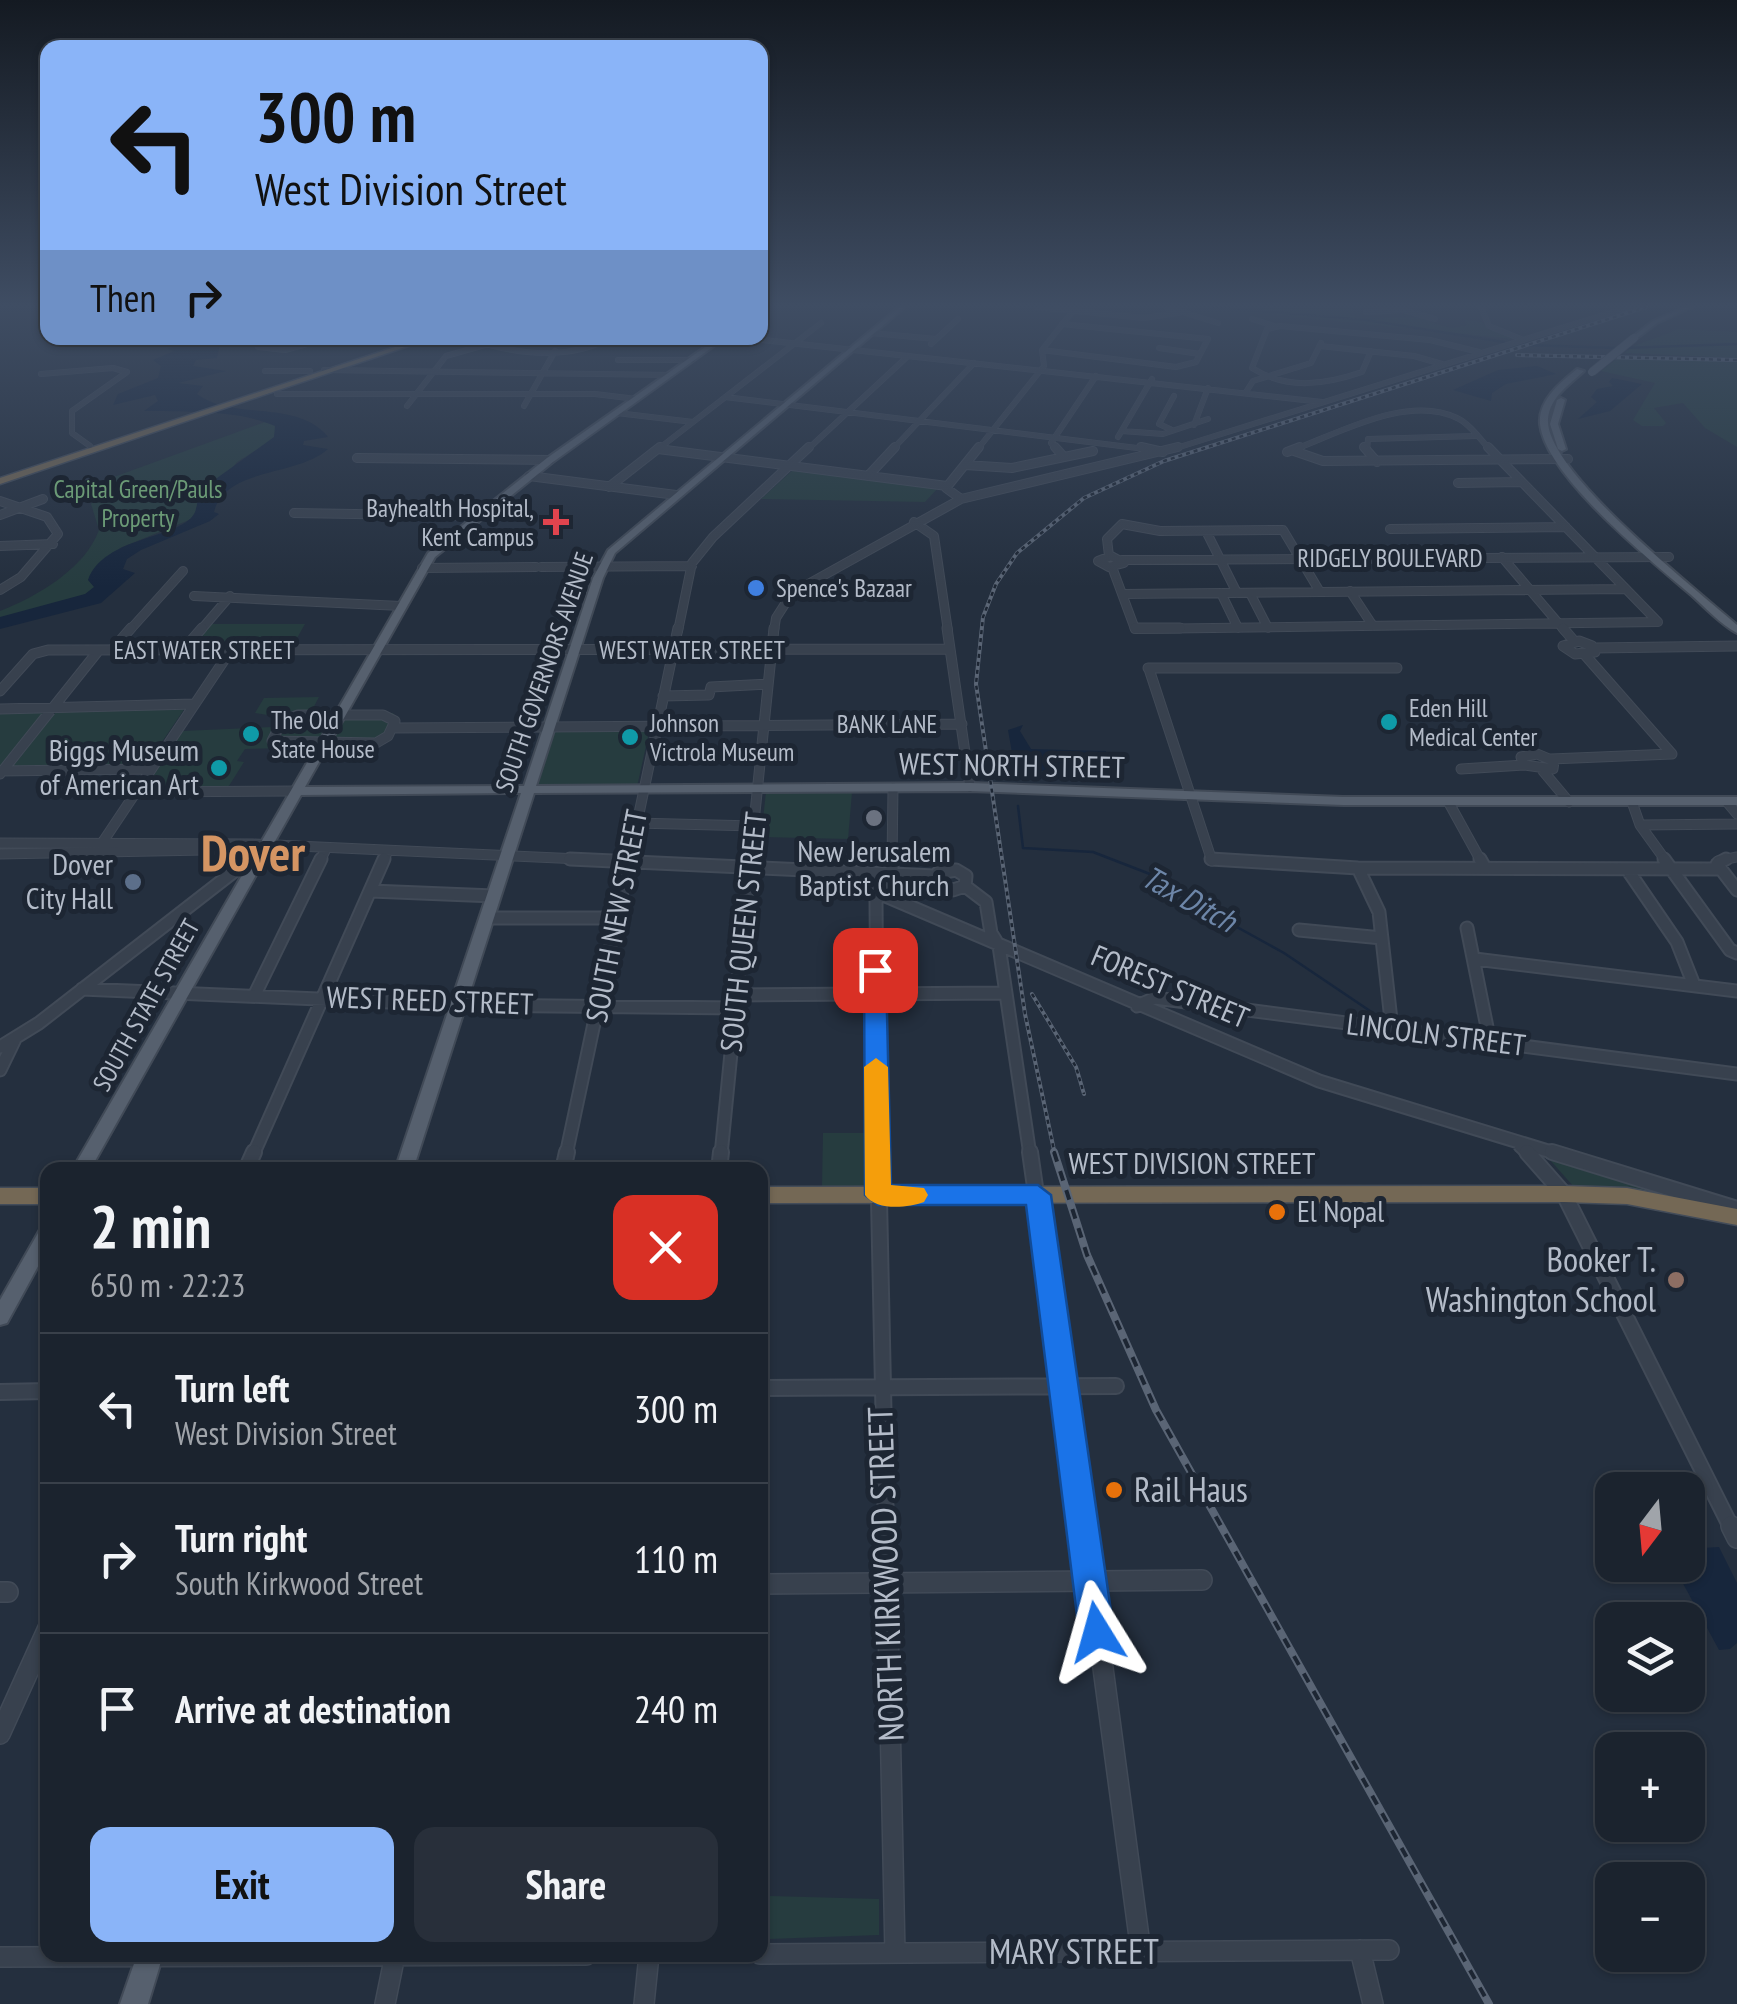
<!DOCTYPE html>
<meta charset="utf-8">
<style>
:root{--surface:#1b232e;--page:#282f3a;--text:#f1f3f6;--muted:#a0a4aa;--line:#39404a;--accent:#8ab4f8}
body{margin:0;font-family:"PT Sans Narrow",sans-serif;background:var(--page);color:var(--text);height:100vh;display:flex;flex-direction:column;font-size:38px;white-space:nowrap}
*{box-sizing:border-box;margin:0}
p{font-size:32px;color:var(--muted)}
.icon{flex:none;width:55px;height:55px;fill:none;stroke:currentColor;stroke-width:2;stroke-linecap:round;stroke-linejoin:round}
.map{position:relative;flex:1;overflow:hidden}
.sheet{position:absolute;left:40px;top:1162px;width:728px;height:800px;display:flex;flex-direction:column;background:var(--surface);border-radius:20px;box-shadow:0 2px 8px #0004,0 0 0 2px var(--line)}
.sheet>*{flex:none}
.banner{position:absolute;left:40px;top:40px;width:728px;height:305px;border-radius:20px;box-shadow:0 2px 8px #0004,0 0 0 2px var(--line);background:#8ab4f8;color:#111;overflow:hidden}
.needle{width:65px;rotate:196deg}
.fabs{position:absolute;left:1595px;top:1472px;display:grid;gap:20px}
.fabs a{display:grid;place-items:center;width:110px;height:110px;border-radius:20px;background:var(--surface);box-shadow:0 2px 8px #0004,0 0 0 2px var(--line);font-size:50px}
.pin{position:absolute;display:grid;place-items:center;width:85px;height:85px;color:#fff;margin:-42px;border-radius:20px;box-shadow:0 5px 15px #0006}
.me{position:absolute;width:110px;margin:-55px;rotate:352deg;stroke-linejoin:round;filter:drop-shadow(0 0 8px #0008)}
.turn{display:flex;align-items:center;gap:35px;height:210px;padding:0 50px;font-size:45px}
.turn .icon{width:130px;height:130px;stroke-width:2.5}
.turn b{display:block;font-size:70px;line-height:85px}
.then{display:flex;align-items:center;height:95px;padding:0 50px;background:#0003;gap:20px;font-size:38px}
.round{display:grid;place-items:center;flex:none;width:105px;height:105px;border-radius:20px;background:var(--page)}
.overview{display:flex;align-items:center;justify-content:space-between;height:170px;padding:0 50px}
h1{font-size:60px;font-weight:800;line-height:75px}
.primary-button{display:flex;gap:20px;margin-top:auto;padding:20px 50px}
.primary-button a{flex:1;height:115px;border-radius:20px;background:var(--accent);color:#111;font-size:40px;font-weight:800;line-height:115px;text-align:center}
.primary-button a+a{background:var(--page);color:var(--text)}
ul{padding:0;list-style:none}
li{display:flex;align-items:center;gap:30px;height:150px;padding:0 50px;border-top:2px solid var(--line)}
li div{flex:1}
li b{display:block;font-size:38px}
li em{font-style:normal}
.map>svg:first-child{display:block}
.green{fill:#263c3f}
.water{fill:#17263c}
.lines{fill:none;stroke-linecap:round;stroke-linejoin:round}
.stream{stroke:#17263c;stroke-width:2.5}
.minor-far5-casing{stroke:#414a57;stroke-width:6}
.minor-far4-casing{stroke:#414a57;stroke-width:10}
.minor-far3-casing{stroke:#414a57;stroke-width:11}
.minor-far2-casing{stroke:#414a57;stroke-width:15}
.minor-far1-casing{stroke:#414a57;stroke-width:18}
.minor-casing{stroke:#414a57;stroke-width:22}
.major-casing{stroke:#414a57;stroke-width:4}
.highway-casing{stroke:#434c59;stroke-width:3}
.minor-far5{stroke:#38414e;stroke-width:5}
.minor-far4{stroke:#38414e;stroke-width:8}
.minor-far3{stroke:#38414e;stroke-width:9}
.minor-far2{stroke:#38414e;stroke-width:11}
.minor-far1{stroke:#38414e;stroke-width:14}
.minor{stroke:#38414e;stroke-width:19}
.major{fill:#56606e;fill-rule:evenodd}
.highway{fill:#746855;fill-rule:evenodd}
.rail-far1-casing{stroke:#5a6575;stroke-width:4}
.rail-casing{stroke:#5a6575;stroke-width:8}
.rail-far1{stroke:#1d2633;stroke-width:2.5;stroke-dasharray:4;stroke-linecap:butt}
.rail{stroke:#1d2633;stroke-width:4;stroke-dasharray:10;stroke-linecap:butt}
.major-bridge-casing{stroke:#414a57;stroke-width:9;stroke-linecap:butt}
.major-bridge{stroke:#56606e;stroke-width:8}
.route{fill:#1a73e8;stroke:#114b97;stroke-width:2.5}
.slow{fill:#f59e0b}
.health-dot{fill:#e0444e;stroke:#1d2633;stroke-width:4}
.shop-dot{fill:#3f7fe0;stroke:#1d2633;stroke-width:4}
.culture-dot{fill:#0f9aa8;stroke:#1d2633;stroke-width:4}
.worship-dot{fill:#6b7280;stroke:#1d2633;stroke-width:4}
.service-dot{fill:#5c6f8a;stroke:#1d2633;stroke-width:4}
.food-dot{fill:#e8710a;stroke:#1d2633;stroke-width:4}
.education-dot{fill:#8d6e63;stroke:#1d2633;stroke-width:4}
.labels{text-anchor:middle;stroke-width:10;stroke-linejoin:round;paint-order:stroke}
.far-park-label{font-size:25px;fill:#6b9a76;stroke:#1d2633}
.far-poi-label{font-size:25px;fill:#b4bcc9;stroke:#1d2633;text-anchor:start}
.far-street-label{font-size:25px;fill:#b4bcc9;stroke:#1d2633}
.poi-label{font-size:30px;fill:#b4bcc9;stroke:#1d2633;text-anchor:end}
.street-label{font-size:30px;fill:#b4bcc9;stroke:#1d2633}
.water-label{font-size:32px;font-style:italic;fill:#6d86a8;stroke:#1d2633}
.near-poi-label{font-size:35px;fill:#b4bcc9;stroke:#1d2633;text-anchor:end}
.near-street-label{font-size:35px;fill:#b4bcc9;stroke:#1d2633}
.town-label{font-size:50px;font-weight:bold;fill:#d59563;stroke:#1d2633}
</style>
<div class="map">
<svg width="1737" height="2004" viewBox="0 0 1737 2004">
<rect width="100%" height="100%" fill="#242f3e"/>
<path class="green" d="M1255,307H1352L1350,315C1372,323 1391,315 1413,317C1433,319 1444,333 1466,325L1465,320L1482,322L1488,329L1514,339L1277,315Z
M1678,329L1737,332V358L1625,353C1642,339 1659,339 1678,329Z
M1619,357L1737,362V447L1705,428L1683,403L1654,408L1666,423L1663,426H1642L1633,420L1655,383L1601,371Z
M265,422L278,424L276,438L237,462L194,518L120,548L91,593L0,618V611C36,597 85,569 99,530L91,504L111,478Z
M794,469L938,488L925,502L761,499Z
M210,624H305L292,647H191Z
M319,697L311,712L393,713L400,722L392,736L365,746L245,749L237,761L244,762L227,789H145L182,731L273,727L280,717L255,713L264,698Z
M185,708L147,764L13,766L56,712Z
M45,712L0,766V713Z
M650,728L637,787H537L556,729Z
M766,792H852L848,839L761,837Z
M823,1133H868L866,1186H822Z
M1542,1151L1684,1196L1574,1187Z
M770,1896L879,1899V1935L769,1939Z"/>
<path class="water" d="M161,338H208L220,344L217,358L196,360L193,366L226,371L178,383L203,386L197,394C232,421 298,399 328,437L304,441L303,445L328,449C297,477 225,467 214,512L219,514L210,521L141,550L127,559L123,569L135,573L101,603L0,629V617L85,594L94,587L88,580C104,536 179,539 194,514C197,509 198,498 199,491L274,437L275,426C236,409 185,412 144,411L158,401L155,395L113,405L118,394L158,378L161,366L153,360L174,351L167,349L173,347L153,346Z
M1537,366L1556,374L1506,384L1492,393L1491,401L1453,390L1498,370Z
M1612,378L1642,384L1610,411L1578,419L1597,402L1591,397L1597,389L1613,386L1609,382Z
M1023,725L1020,731L1031,749L1106,751L1105,774H1054L1014,764L1008,730Z
M1719,1547L1737,1583V1643L1730,1649L1719,1650L1673,1565H1688V1549Z"/>
<g class="lines">
<path class="stream" d="M1214,307L1366,320L1504,342
M1527,345L1616,348
M1624,348L1737,344
M1018,806L1023,848L1093,852L1168,881L1188,900L1284,953L1376,1015"/>
<g class="minor-far5-casing">
<path id="minor-far5" d="M1037,307L1144,318L1184,312
M1166,307L1218,323
M1481,307L1489,326L1521,339
M1366,312L1403,310L1435,319
M1252,319L1274,326
M871,333L936,339
M267,338L258,347L285,350L329,338
M613,338L636,340
M745,338L1322,402
M931,344L958,319
M490,345C531,356 572,358 611,338
M1320,346L1414,356L1442,364
M1159,348L1200,354
M1042,350L1176,367L1196,362L1208,339L1062,324
M1371,351L1362,372C1324,385 1287,390 1252,368L1267,329L1280,326L1430,340L1479,352
M618,360H692
M324,370L670,375
M265,371H310
M41,374L113,368L127,372L72,411V433L90,446
M1246,392L1253,381L1311,363L1321,343
M277,394H595L636,399
M725,397L1153,450
M407,406L446,356L510,338
M524,406L555,351
M617,413L693,422
M1194,425L1208,388
M1172,430L1159,424L1174,396
M1122,431L1163,434L1208,419
M1118,437L1152,379
M658,449L665,450
M657,450L821,323
M807,450L908,356
M892,450L974,363
M977,450L1044,366L1042,350L1072,312
M1057,450L1051,443L1096,376
M1170,450L1629,307
M1293,450C1339,433 1408,394 1457,418C1469,423 1481,440 1490,450
M1367,450L1368,439L1475,436"/>
</g>
<g class="minor-far4-casing">
<path id="minor-far4" d="M1055,447L1064,457
M1141,447L1163,452
M1364,447L1377,462
M1488,447L1658,622
M658,449L947,486
M1294,451L1323,461L1568,459
M1287,452L1300,447
M357,458L550,460
M965,465L1012,468L1093,451
M529,476L676,495
M868,476L895,447
M1458,483L1521,482
M609,487L660,447
M961,499L946,488L979,447
M0,501L47,517L58,534L21,577L0,590
M294,513L476,516
M0,515L43,499
M914,522L934,536L948,631
M1390,529L1566,527
M1206,531L1237,593
M0,546L53,544
M1109,556L1107,539L1122,524L1160,531L1283,530L1320,592
M1111,556L1124,563L1109,567L1098,561Z
M1502,557L1565,631
M1122,560L1669,557
M541,567L692,566
M1112,567L1135,629L1658,622
M422,568L536,567
M1350,591L1373,626
M1221,593L1238,628
M1250,593L1268,628
M1123,594L1626,589
M194,596L401,606
M129,631L183,571
M200,631L230,596
M678,631L692,563L713,537L809,447
M774,631L776,618L792,593L961,499L1178,447"/>
</g>
<g class="minor-far3-casing">
<path id="minor-far3" d="M947,628L970,787
M1135,628H1180
M1563,628L1574,641
M1579,641L1592,646L1595,652L1575,654L1563,646Z
M1594,648L1737,646
M112,650L131,628
M183,650L202,628
M1585,655L1672,754
M1148,668H1397
M1149,669L1212,861
M0,691L33,654L48,650L950,649
M663,696L709,695L711,687L768,684
M0,709L194,704
M298,715H383L395,721L388,736L376,743L272,741L282,721Z
M393,728L962,724
M1537,754L1554,761L1553,769L1524,765L1521,757Z
M1551,759L1672,754
M1461,769L1524,765
M0,771L150,769
M1543,771L1569,802
M0,774L99,650
M134,792L296,791
M1632,802L1640,825L1666,861
M1727,802L1737,814
M1449,803L1481,861
M636,823L754,826
M1640,825L1737,824
M0,843L253,844L624,861
M100,846L231,650
M0,854L260,849
M247,861L264,848
M320,861L326,849
M383,861L388,851
M629,861L678,628
M750,861L774,628
M892,861L893,788
M1718,861L1737,857"/>
</g>
<g class="minor-far2-casing">
<path id="minor-far2" d="M570,859L935,876
M1211,859L1358,868L1720,869
M1480,859L1485,868
M1664,859L1730,950L1737,953
M1726,859L1717,864L1737,890
M1358,868L1379,912L1392,1029
M1627,869L1677,942L1694,985
M956,870L966,876L965,886L953,890L936,884L938,873Z
M827,871L1319,1081L1561,1155
M965,886L986,902L991,933L999,946L1030,1155
M371,891L494,896
M487,918H617
M1467,928L1490,1042
M1299,930L1382,938
M1475,959L1737,991
M82,989L459,1005L737,1008
M255,994L321,859
M738,995L1005,993
M1137,1006L1155,998L1737,1074
M0,1047L39,1023L250,859
M0,1070L15,1039
M1520,1146L1530,1155
M253,1155L384,859
M566,1155L629,859
M721,1155L750,859
M878,1155L876,901L892,877V859"/>
</g>
<g class="minor-far1-casing">
<path id="minor-far1" d="M878,1152L886,1529
M1030,1152L1084,1529
M1527,1152L1564,1194L1732,1529
M1552,1152L1737,1209
M246,1170L254,1152
M563,1170L567,1152
M719,1170L721,1152
M760,1388L1116,1386
M0,1392L48,1391"/>
</g>
<g class="minor-casing">
<path id="minor" d="M886,1526L895,1953
M1084,1526L1141,1952
M1731,1526L1737,1538
M760,1584L1202,1580
M0,1592H8
M0,1734L48,1628
M1360,1950L1373,2004
M760,1954L1389,1950
M0,1957L586,1955
M385,2004L395,1955
M644,2004L649,1955"/>
</g>
<g class="major-casing">
<path id="major" d="M760,307H768L760,312Z
M899,307H905L615,553L603,578L536,786L970,783L1343,797H1737V805H1343L970,791L534,793L413,1170H395L521,793L301,795L90,1170H72L428,553L547,458L718,338H725L553,462L435,557L305,787L524,786L593,578L608,550Z
M1685,307H1692L1657,323L1636,339L1631,338L1653,321Z
M1577,369L1584,371C1569,385 1550,397 1548,419C1544,470 1697,590 1737,625V633C1720,624 1705,607 1690,594C1651,561 1545,475 1540,424C1538,400 1561,382 1577,369Z
M1561,398L1565,400L1558,424L1566,449L1562,451L1558,449L1550,424L1557,400Z
M48,1224V1248L7,1323L0,1325V1300L42,1226Z
M137,1955H163L148,2004H120Z"/>
</g>
<g class="highway-casing">
<path id="highway" d="M422,338H432L0,484V478Z
M1564,1186L1627,1188L1737,1209V1225L1627,1204L1564,1202L760,1203V1187Z
M0,1188H48V1204H0Z"/>
</g>
<use href="#minor-far5" class="minor-far5"/>
<use href="#minor-far4" class="minor-far4"/>
<use href="#minor-far3" class="minor-far3"/>
<use href="#minor-far2" class="minor-far2"/>
<use href="#minor-far1" class="minor-far1"/>
<use href="#minor" class="minor"/>
<use href="#major" class="major"/>
<use href="#highway" class="highway"/>
<g class="rail-far1-casing">
<path id="rail-far1" d="M1517,355L1737,360
M1032,994L1076,1067L1084,1094
M1055,1155L1025,1014L976,684L983,617L996,584L1017,553L1084,498L1164,461L1646,307"/>
</g>
<g class="rail-casing">
<path id="rail" d="M1054,1152L1087,1255L1156,1410L1489,2004"/>
</g>
<use href="#rail-far1" class="rail-far1"/>
<use href="#rail" class="rail"/>
<g class="major-bridge-casing">
<path id="major-bridge" d="M1592,372L1634,338"/>
</g>
<use href="#major-bridge" class="major-bridge"/>
</g>
<linearGradient id="sky" x2="0" y2="1"><stop stop-color="#141a22"/><stop offset="0.52" stop-color="#3f4d63"/><stop offset="1" stop-color="#3f4d63" stop-opacity="0"/></linearGradient>
<rect width="1737" height="587" fill="url(#sky)"/>
<path class="route" d="M875,962L886,970L891,1185H1038L1051,1195L1114,1632L1109,1644L1097,1649L1085,1644L1079,1632L1026,1205H878L865,1195L864,970Z"/>
<path class="slow" d="M876,1058L888,1067L891,1185L924,1188L928,1195L924,1202C907,1208 876,1211 865,1195L864,1067Z"/>
<path class="health-dot" d="M551 507h10v10h10v10h-10v10h-10v-10h-10v-10h10z"/>
<circle class="shop-dot" cx="756" cy="588" r="10"/>
<g class="culture-dot">
<circle cx="1389" cy="722" r="10"/>
<circle cx="251" cy="734" r="10"/>
<circle cx="630" cy="737" r="10"/>
<circle cx="219" cy="768" r="10"/>
</g>
<circle class="worship-dot" cx="874" cy="818" r="10"/>
<circle class="service-dot" cx="133" cy="882" r="10"/>
<g class="food-dot">
<circle cx="1277" cy="1212" r="10"/>
<circle cx="1114" cy="1490" r="10"/>
</g>
<circle class="education-dot" cx="1676" cy="1280" r="10"/>
<g class="labels">
<g class="far-park-label">
<text x="138" y="498">Capital Green/Pauls<tspan x="138" dy="29">Property</tspan></text>
</g>
<g class="far-poi-label">
<text x="534" y="517" text-anchor="end">Bayhealth Hospital,<tspan x="534" dy="29">Kent Campus</tspan></text>
<text x="776" y="597">Spence's Bazaar</text>
<text x="1409" y="717">Eden Hill<tspan x="1409" dy="29">Medical Center</tspan></text>
<text x="271" y="729">The Old<tspan x="271" dy="29">State House</tspan></text>
<text x="650" y="732">Johnson<tspan x="650" dy="29">Victrola Museum</tspan></text>
</g>
<g class="far-street-label">
<text x="1390" y="567">RIDGELY BOULEVARD</text>
<text x="204" y="659">EAST WATER STREET</text>
<text x="692" y="659">WEST WATER STREET</text>
<text transform="translate(544 672) rotate(-71)" y="9">SOUTH GOVERNORS AVENUE</text>
<text x="887" y="733">BANK LANE</text>
<text transform="translate(146 1005) rotate(-61)" y="9">SOUTH STATE STREET</text>
</g>
<g class="poi-label">
<text x="199" y="761">Biggs Museum<tspan x="199" dy="34">of American Art</tspan></text>
<text x="874" y="862" text-anchor="middle">New Jerusalem<tspan x="874" dy="34">Baptist Church</tspan></text>
<text x="113" y="875">Dover<tspan x="113" dy="34">City Hall</tspan></text>
<text x="1297" y="1222" text-anchor="start">El Nopal</text>
</g>
<g class="street-label">
<text transform="translate(1012 766) rotate(1)" y="10">WEST NORTH STREET</text>
<text transform="translate(617 916) rotate(-79)" y="10">SOUTH NEW STREET</text>
<text transform="translate(744 932) rotate(-84)" y="10">SOUTH QUEEN STREET</text>
<text transform="translate(1170 987) rotate(23)" y="10">FOREST STREET</text>
<text transform="translate(430 1001) rotate(2)" y="10">WEST REED STREET</text>
<text transform="translate(1436 1035) rotate(7)" y="10">LINCOLN STREET</text>
<text x="1192" y="1174">WEST DIVISION STREET</text>
</g>
<g class="water-label">
<text transform="translate(1189 899) rotate(29)" y="11">Tax Ditch</text>
</g>
<g class="near-poi-label">
<text x="1656" y="1272">Booker T.<tspan x="1656" dy="40">Washington School</tspan></text>
<text x="1134" y="1502" text-anchor="start">Rail Haus</text>
</g>
<g class="near-street-label">
<text transform="translate(886 1574) rotate(-92)" y="12">NORTH KIRKWOOD STREET</text>
<text x="1074" y="1964">MARY STREET</text>
</g>
<g class="town-label">
<text x="253" y="871">Dover</text>
</g>
</g>
</svg>
<div class="fabs">
<a><svg class="needle" viewBox="-14 -14 28 28"><path d="M0-13l5 13h-10z" fill="#e53935"/><path d="M0 13l5-13h-10z" fill="#a0a4aa"/></svg></a>
<a><svg class="icon" aria-label="layers" viewBox="0 0 24 24"><path d="M12 4l9 5-9 5-9-5zM3 14l9 5 9-5"/></svg></a>
<a>+</a>
<a>−</a>
</div>
<div class="pin" style="left:875px;top:970px;background:#d93025"><svg class="icon" aria-label="arrive" viewBox="0 0 24 24"><path d="M6 21V4h12l-3 4 3 4H6"/></svg></div>
<svg class="me" style="left:1097px;top:1632px" viewBox="-20 -20 40 40"><path d="M0-17L14 15 0 8-14 15z" fill="#1a73e8" stroke="#fff" stroke-width="4"/></svg>
<div class="banner">
<div class="turn"><svg class="icon" aria-label="left" viewBox="0 0 24 24"><path d="M17 20v-9H6M10 6l-5 5 5 5"/></svg><div><b>300 m</b>West Division Street</div></div>
<div class="then">Then<svg class="icon" aria-label="right" viewBox="0 0 24 24"><path d="M7 20v-9h11M14 6l5 5-5 5"/></svg></div>
</div>
<section class="sheet">
<div class="overview"><div><h1>2 min</h1><p>650 m · 22:23</p></div><a class="round" style="background:#d93025;color:#fff"><svg class="icon" aria-label="close" viewBox="0 0 24 24"><path d="M6 6l12 12M18 6L6 18"/></svg></a></div>
<ul>
<li><svg class="icon" aria-label="left" viewBox="0 0 24 24"><path d="M17 20v-9H6M10 6l-5 5 5 5"/></svg><div><b>Turn left</b><p>West Division Street</p></div><em>300 m</em></li>
<li><svg class="icon" aria-label="right" viewBox="0 0 24 24"><path d="M7 20v-9h11M14 6l5 5-5 5"/></svg><div><b>Turn right</b><p>South Kirkwood Street</p></div><em>110 m</em></li>
<li><svg class="icon" aria-label="arrive" viewBox="0 0 24 24"><path d="M6 21V4h12l-3 4 3 4H6"/></svg><div><b>Arrive at destination</b></div><em>240 m</em></li>
</ul>
<div class="primary-button"><a>Exit</a><a>Share</a></div>
</section>
</div>
